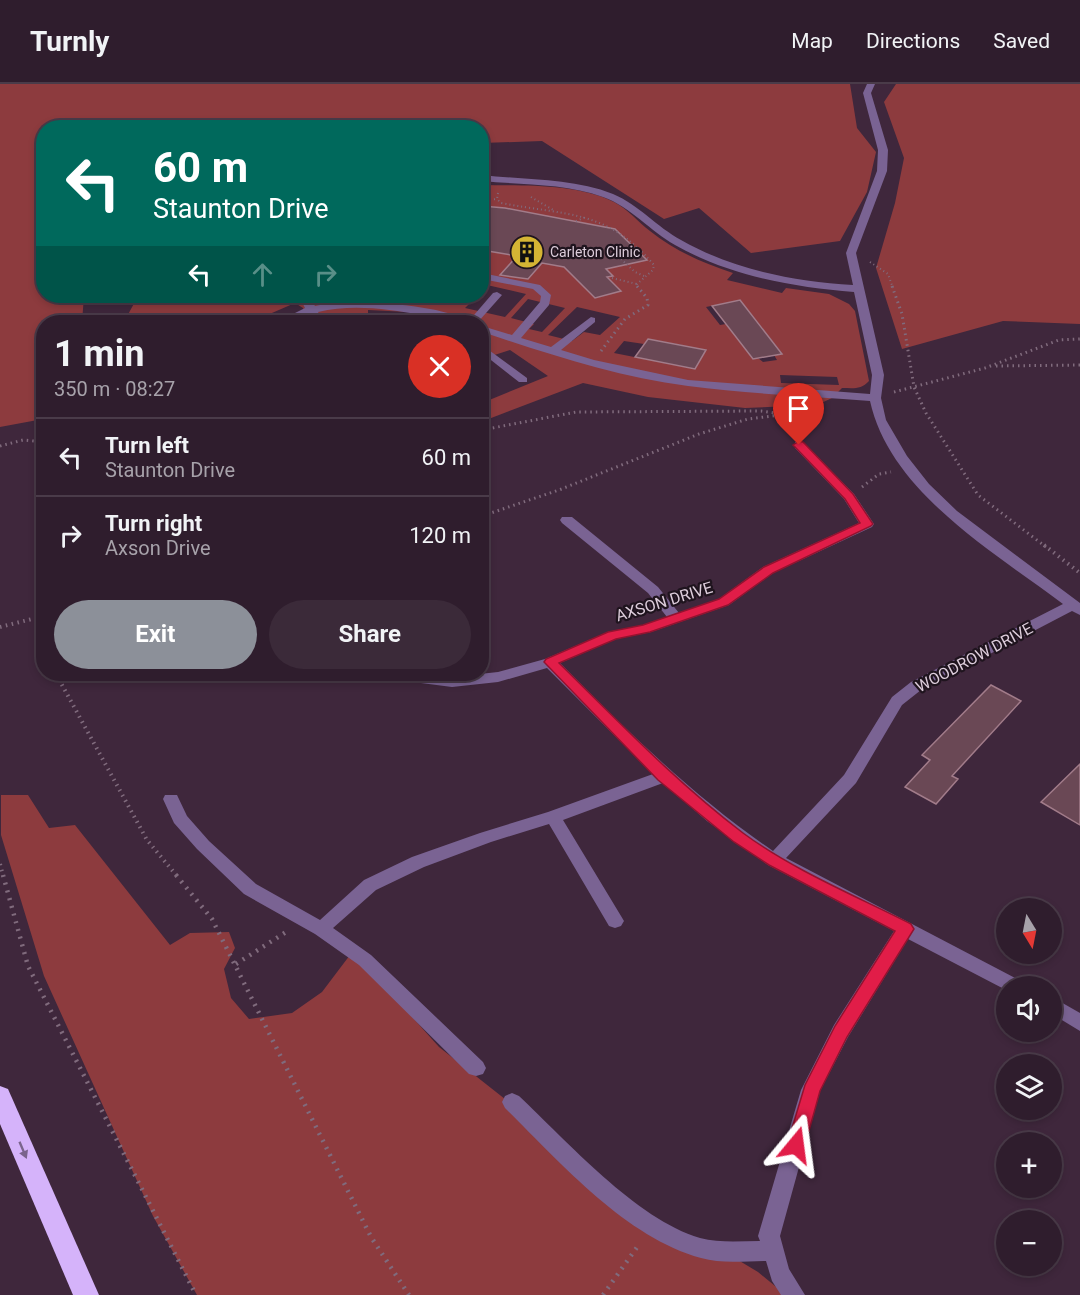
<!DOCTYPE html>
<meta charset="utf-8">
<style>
:root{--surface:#2f1d2d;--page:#3b2a39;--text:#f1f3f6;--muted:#a7a2aa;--line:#4a3b49;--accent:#8c9099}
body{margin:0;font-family:Roboto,sans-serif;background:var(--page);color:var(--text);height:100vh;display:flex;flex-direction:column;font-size:22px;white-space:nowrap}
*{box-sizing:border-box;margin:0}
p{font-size:20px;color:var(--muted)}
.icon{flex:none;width:33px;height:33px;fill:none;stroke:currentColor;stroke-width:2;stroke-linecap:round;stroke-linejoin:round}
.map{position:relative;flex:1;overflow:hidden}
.sheet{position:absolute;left:36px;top:231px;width:453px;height:366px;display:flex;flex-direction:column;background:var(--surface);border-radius:24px;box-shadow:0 3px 9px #0003,0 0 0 2px var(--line)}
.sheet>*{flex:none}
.top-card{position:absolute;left:36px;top:36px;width:453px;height:183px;border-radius:24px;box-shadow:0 3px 9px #0003,0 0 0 2px var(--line);background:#00695c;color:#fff;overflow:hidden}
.needle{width:39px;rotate:170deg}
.fabs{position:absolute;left:996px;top:814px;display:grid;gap:12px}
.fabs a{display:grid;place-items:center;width:66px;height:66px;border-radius:50%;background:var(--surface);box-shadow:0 3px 9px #0003,0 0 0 2px var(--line);font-size:30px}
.pin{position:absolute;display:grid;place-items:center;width:51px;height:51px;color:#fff;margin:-62px -26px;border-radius:50% 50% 50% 0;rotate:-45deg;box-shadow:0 0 6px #0007}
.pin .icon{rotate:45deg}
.me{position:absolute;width:66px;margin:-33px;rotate:16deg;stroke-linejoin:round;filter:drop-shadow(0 0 4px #0008)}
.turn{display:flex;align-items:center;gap:21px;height:126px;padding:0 18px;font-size:27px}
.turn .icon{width:78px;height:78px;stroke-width:2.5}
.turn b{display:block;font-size:42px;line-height:51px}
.lanes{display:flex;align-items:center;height:57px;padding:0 18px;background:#0003;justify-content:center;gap:30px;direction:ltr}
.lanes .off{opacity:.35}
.round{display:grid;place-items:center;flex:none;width:63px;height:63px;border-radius:32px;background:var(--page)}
.overview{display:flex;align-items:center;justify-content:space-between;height:102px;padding:0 18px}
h1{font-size:36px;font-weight:700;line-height:45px}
.action{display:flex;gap:12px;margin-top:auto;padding:12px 18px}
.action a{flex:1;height:69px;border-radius:36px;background:var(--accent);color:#fff;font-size:24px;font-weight:700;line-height:69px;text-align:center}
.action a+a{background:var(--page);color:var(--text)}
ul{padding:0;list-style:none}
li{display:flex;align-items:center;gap:18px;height:78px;padding:0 18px;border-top:2px solid var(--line)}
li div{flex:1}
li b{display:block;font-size:22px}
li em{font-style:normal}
header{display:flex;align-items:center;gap:36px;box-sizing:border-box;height:84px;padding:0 30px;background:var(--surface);border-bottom:2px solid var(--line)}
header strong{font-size:28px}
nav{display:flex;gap:33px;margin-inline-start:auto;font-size:21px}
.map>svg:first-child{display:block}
.green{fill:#8d3b3e;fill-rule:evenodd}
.building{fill:#6a4855;stroke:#a27c8a;stroke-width:1.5}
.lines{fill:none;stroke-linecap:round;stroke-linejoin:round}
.path-far3{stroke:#806b7d;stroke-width:2;stroke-dasharray:1 3;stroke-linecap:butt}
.path-far2{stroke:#806b7d;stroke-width:3;stroke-dasharray:1.5 4;stroke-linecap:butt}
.path-far1{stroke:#806b7d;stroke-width:4;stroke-dasharray:1.5 4.5;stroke-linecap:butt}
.path{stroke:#806b7d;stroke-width:4.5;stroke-dasharray:2 6;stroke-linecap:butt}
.minor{fill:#7a6393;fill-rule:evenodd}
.highway{fill:#d5b3fa;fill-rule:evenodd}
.oneway{fill:#7a648c}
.route{fill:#e11d48;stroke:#92132f;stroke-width:1.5}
.labels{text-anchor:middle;stroke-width:4.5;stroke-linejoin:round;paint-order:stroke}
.far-poi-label{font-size:14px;fill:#ddcddb;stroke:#1f141e;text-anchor:start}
.street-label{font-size:16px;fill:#ddcddb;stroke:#1f141e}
</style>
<header>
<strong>Turnly</strong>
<nav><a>Map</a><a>Directions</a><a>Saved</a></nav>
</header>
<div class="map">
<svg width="1080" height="1211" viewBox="0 0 1080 1211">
<rect width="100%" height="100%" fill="#3f273c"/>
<path class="green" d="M0,0H850L857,44L876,68L867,108L840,157L751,169L699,124L664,135L542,57L482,59V44H44V212H84L82,238H44L43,335L0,343Z
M896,0H1080V240L1003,237L902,265L876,184L895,119L904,74L884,18Z
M482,101C524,102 575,99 614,118C628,125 638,138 650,147C675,167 703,179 733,189L727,196L782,209L786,204L829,210L849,220L855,227L869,297C861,306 853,304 842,304L832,314L817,321L745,324L648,313L583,299L486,336L482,335V319L548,292L510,266L482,275V251L484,249L482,248V238H455L409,228L368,226V233L410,235L429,238H307L303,224L295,219L251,238H124L138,212H477L465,224L505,233L526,210L487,201L482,207V166L517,172L501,191L542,179L564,183L595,214L621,207L607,193L612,191L592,178L647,176L615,145L505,124L482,122ZM528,215L565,224L542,248L529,245L534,240L511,234ZM740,216L782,269L774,271L777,276L763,278L758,274L753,275L726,240L720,241L706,223ZM577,223L620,233L600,251L584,248L572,257L548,251ZM648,255L682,261L695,285L614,269L624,257L644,260ZM780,291L837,293L839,301L781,299Z
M1,711H28L49,744L75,741L170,861L190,849L229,848L235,864L224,885L231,914L249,935L292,929L322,908L353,867L439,963L543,1045L635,1138L738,1176L758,1188L786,1211H197L153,1132L44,892L1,751Z"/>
<path class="building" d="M482,122L505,124L615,145L647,176L606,185L613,192L607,193L621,207L595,214L564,183L542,179L528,195L500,191L517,172L482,166Z
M740,216L782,270L753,275L712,222Z
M648,255L706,266L695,285L635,273Z
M991,601L1021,617L952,692L958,695L936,720L905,703L930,676L922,671Z
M1080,680V741L1041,718Z"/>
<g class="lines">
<path class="path-far3" d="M498,109L497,115L501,119C568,132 606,125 654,181L653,186L637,200V204
M531,113L555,127
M482,116L497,115
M576,137L586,133
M621,175L635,188L644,192
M870,178L888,190L893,204
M612,194L637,200"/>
<path class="path-far2" d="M892,202L902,230L914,303L926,329L978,411L1046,463
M601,267L625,235L648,221L647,214L637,202
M996,282L1080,281
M894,308L985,284L1059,256L1080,255
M482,346L576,328L761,327L782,330
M0,362L23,356L44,358
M862,403L879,390L891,388
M482,432L559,406L699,350L748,335L814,327"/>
<path class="path-far1" d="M1044,461L1080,489
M0,543L44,532
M56,590L147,756L177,792
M0,780L3,792"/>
<path class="path" d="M3,791L28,882L196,1211
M176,791L212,835L371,1153L409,1211
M236,880L286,848
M603,1211L640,1159"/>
<path class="minor" d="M867,0H875L871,9L888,66L887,87L856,169L884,291L881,314L886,336L907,372L929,400L957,427L1080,519V531L1072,527L921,606L902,621L856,699L786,774L1023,898L1026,903H1006V906L908,855L848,953L820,1007L780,1152L789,1185L805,1211H781L772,1197L766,1177C745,1177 721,1180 701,1174C625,1153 560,1078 505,1024L502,1018L505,1012L512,1009L519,1012C567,1057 636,1135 700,1154C719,1159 740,1157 760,1157L758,1152L801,1006L834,941L894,847L768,781L707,737L663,699L563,736L621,832L624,837L621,842L615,844L609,842L549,740L491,758L424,783L376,806L333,844L371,871L483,978L486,984L483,990L476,992L469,990L359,881L315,850L244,810L197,765L174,739L163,715L165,711H177L187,732L209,757L256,800L320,836L364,796L412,773L480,749L548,728L653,690L547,584L498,598L452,603L390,595L383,590H425L452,593L498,588L545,575L608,548L644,541L667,533L648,509L562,439L560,436L562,433H572L658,503L679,529L719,515L763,483L859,439L844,415L795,364V358H803L854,410L874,440L872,443L773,489L729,521L651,548L616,555L560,579C627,647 694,713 773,767L844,691L892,613L911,598L1063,520C994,468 890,408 870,317C809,312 748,310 688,302C617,293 549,270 482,248V242L512,251L540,218L541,212L533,205L482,195V189L540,201L551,211L549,221L521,254L551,263L591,233L595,234V238L561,266L594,276L688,296L870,310L872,291L854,208C792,203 730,192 675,161C650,147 631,123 603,113C564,99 522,101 482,97V91C525,96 572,94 613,110C639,121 657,143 681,156C734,186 793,197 853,201L846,169L877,87L878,66L863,9Z
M497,208L502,211L478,238H468L493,209Z
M299,212H309L315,222C345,215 444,219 467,238C452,240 437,234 421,231C388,225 352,220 318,228L324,238H314L309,230L293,238H280L281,236L305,224Z
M399,212H422L442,217C434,223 407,218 399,212Z
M482,261L527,294V298H519L482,269Z
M482,303L490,308V312H482Z
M1052,913L1080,929V947L1052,930Z"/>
<path class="highway" d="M0,1002L8,1005L99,1211H73L0,1040Z"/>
</g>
<defs><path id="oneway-solid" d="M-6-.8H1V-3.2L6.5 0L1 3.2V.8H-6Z" transform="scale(1.5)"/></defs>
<use class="oneway" href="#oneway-solid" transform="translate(23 1066) rotate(67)"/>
<path class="route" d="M799,357L803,358L853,410L873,440L871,442L773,489L728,521L650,548L616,555L559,579C619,638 676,698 743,749C793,786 856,812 911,840L914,845L847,953L820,1007L805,1061L803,1067L796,1070L790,1067L787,1061L805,1001L835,942L895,847L769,781L734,758L658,696L544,578L546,575L608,548L643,541L719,515L764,483L860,439L845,415L795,363L793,361Z"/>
<defs>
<g id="building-disc" transform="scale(1.725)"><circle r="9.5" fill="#d5b534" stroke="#1f141e"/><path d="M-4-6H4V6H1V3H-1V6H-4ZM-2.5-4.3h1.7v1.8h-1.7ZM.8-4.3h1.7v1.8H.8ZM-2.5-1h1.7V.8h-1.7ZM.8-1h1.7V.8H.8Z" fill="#111"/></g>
</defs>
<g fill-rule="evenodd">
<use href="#building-disc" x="527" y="168"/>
</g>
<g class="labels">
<g class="far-poi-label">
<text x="550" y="173">Carleton Clinic</text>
</g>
<g class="street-label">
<text transform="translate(664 517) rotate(-17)" y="6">AXSON DRIVE</text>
<text transform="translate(974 573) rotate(-28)" y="6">WOODROW DRIVE</text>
</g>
</g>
</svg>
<div class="fabs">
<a><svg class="needle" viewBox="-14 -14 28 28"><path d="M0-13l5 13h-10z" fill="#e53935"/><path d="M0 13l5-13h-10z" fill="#a7a2aa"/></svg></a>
<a><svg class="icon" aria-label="sound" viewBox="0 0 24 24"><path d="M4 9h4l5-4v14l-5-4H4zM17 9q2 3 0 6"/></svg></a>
<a><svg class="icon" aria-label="layers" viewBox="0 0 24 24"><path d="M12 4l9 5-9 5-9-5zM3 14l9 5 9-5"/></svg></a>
<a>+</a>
<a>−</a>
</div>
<div class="pin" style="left:799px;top:361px;background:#d93025"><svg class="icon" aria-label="arrive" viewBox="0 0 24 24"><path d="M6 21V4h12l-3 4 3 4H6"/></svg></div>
<svg class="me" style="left:796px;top:1061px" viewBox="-20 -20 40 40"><path d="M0-17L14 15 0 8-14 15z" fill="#e11d48" stroke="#fff" stroke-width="4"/></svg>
<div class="top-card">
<div class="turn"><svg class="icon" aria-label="left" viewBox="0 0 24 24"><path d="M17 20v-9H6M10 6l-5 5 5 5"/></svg><div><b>60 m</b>Staunton Drive</div></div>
<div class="lanes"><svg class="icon" aria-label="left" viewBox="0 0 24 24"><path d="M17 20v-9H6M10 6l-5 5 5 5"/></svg><svg class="icon off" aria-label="ahead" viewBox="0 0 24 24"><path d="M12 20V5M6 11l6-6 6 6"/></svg><svg class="icon off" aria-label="right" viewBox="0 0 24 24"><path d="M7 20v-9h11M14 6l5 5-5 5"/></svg></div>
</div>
<section class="sheet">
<div class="overview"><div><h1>1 min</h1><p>350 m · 08:27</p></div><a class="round" style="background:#d93025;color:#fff"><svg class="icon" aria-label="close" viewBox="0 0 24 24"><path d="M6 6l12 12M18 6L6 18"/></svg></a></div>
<ul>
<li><svg class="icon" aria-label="left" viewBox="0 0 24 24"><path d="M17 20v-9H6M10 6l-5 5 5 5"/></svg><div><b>Turn left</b><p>Staunton Drive</p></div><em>60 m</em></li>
<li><svg class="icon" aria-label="right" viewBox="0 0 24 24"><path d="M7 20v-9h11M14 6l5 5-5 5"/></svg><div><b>Turn right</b><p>Axson Drive</p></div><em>120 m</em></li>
</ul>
<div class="action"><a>Exit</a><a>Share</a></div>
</section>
</div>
